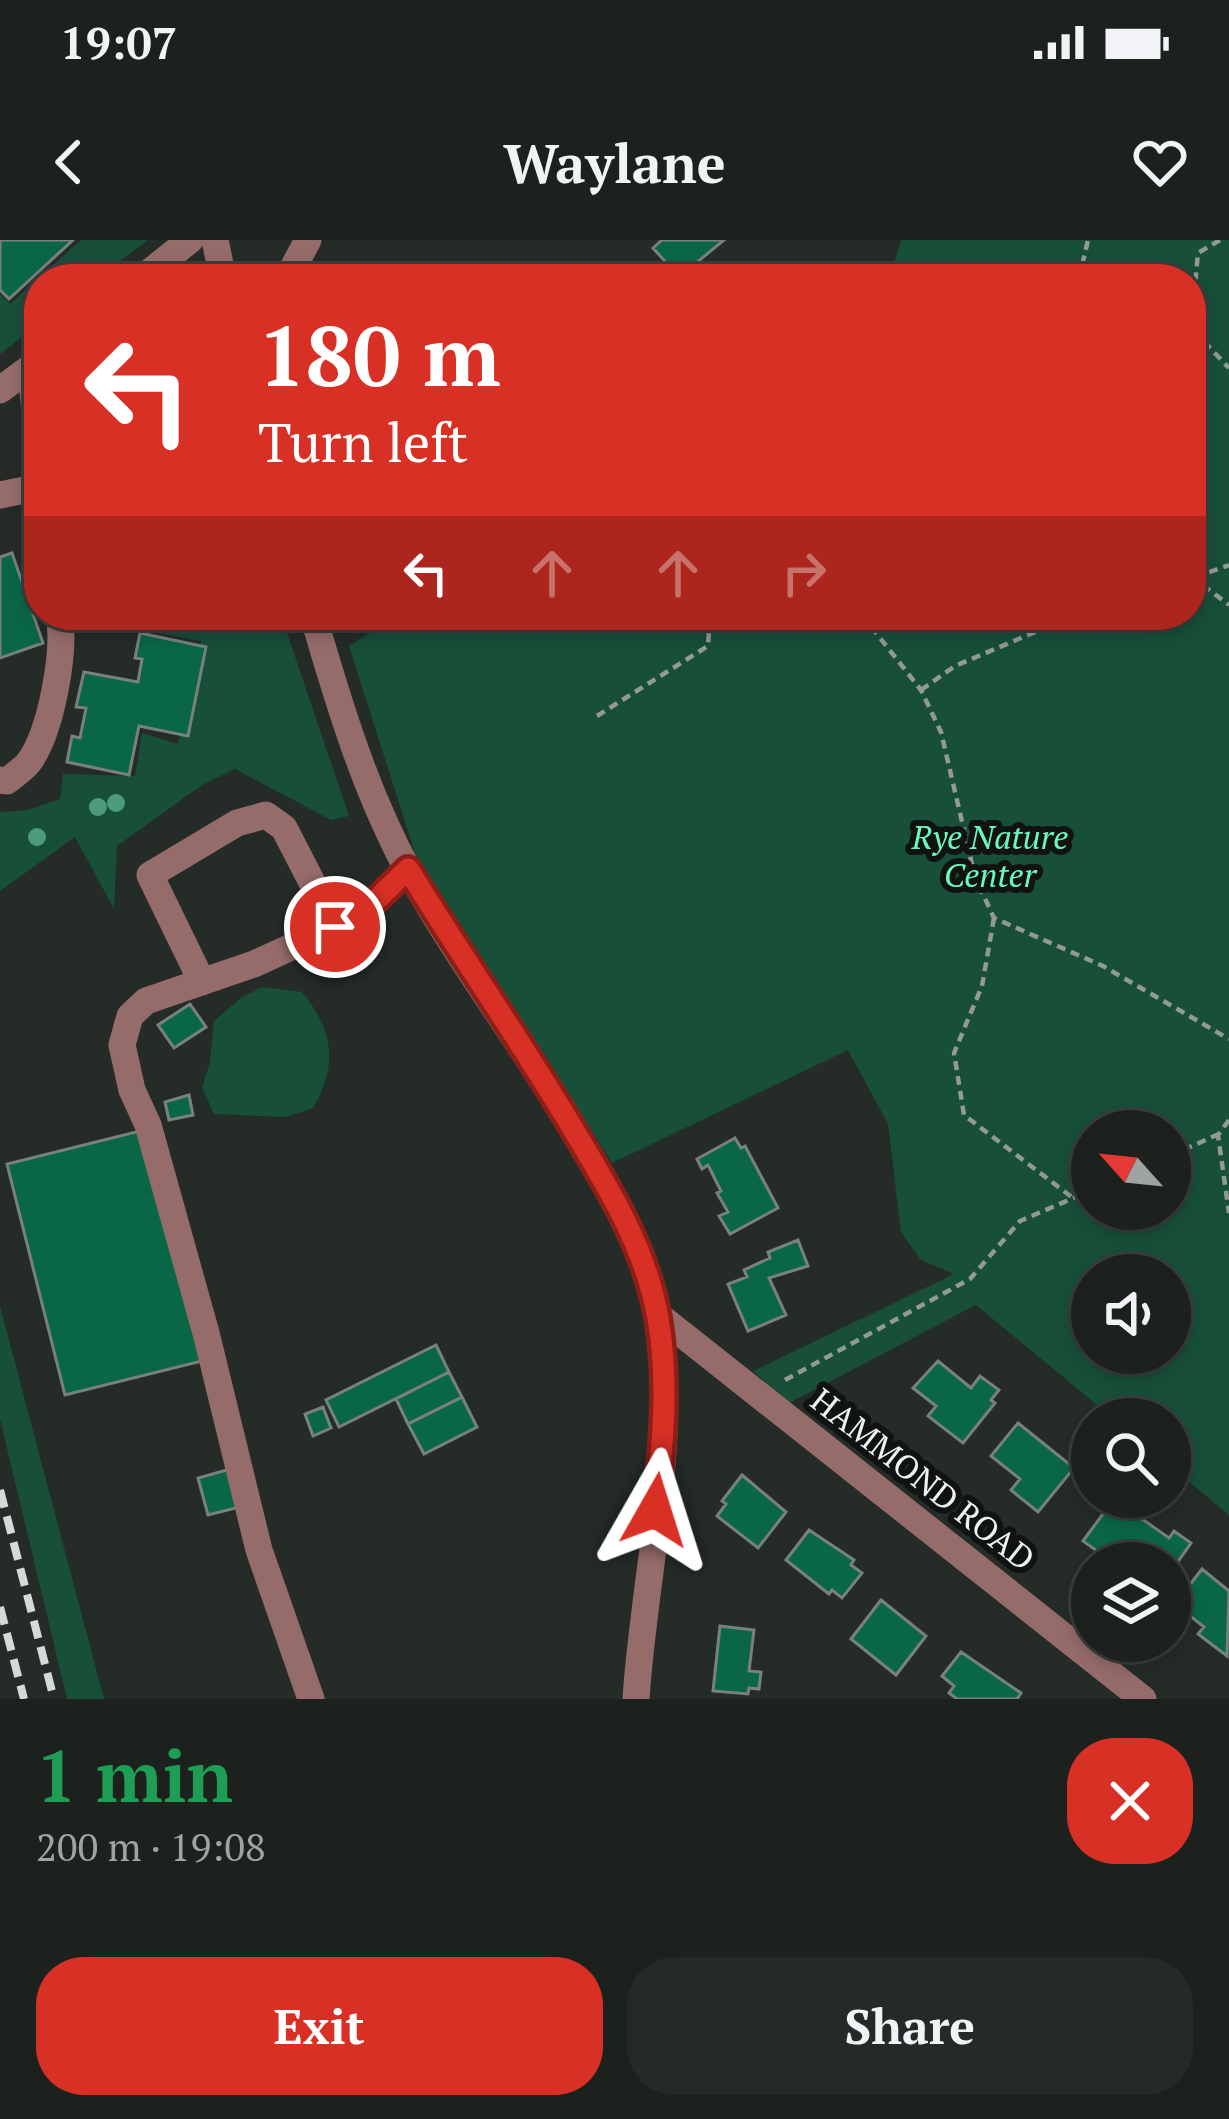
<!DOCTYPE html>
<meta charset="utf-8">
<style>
:root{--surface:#1c211e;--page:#252927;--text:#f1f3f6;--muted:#a0a3a4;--line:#3a3e3c;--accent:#d93025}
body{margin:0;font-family:"PT Serif",serif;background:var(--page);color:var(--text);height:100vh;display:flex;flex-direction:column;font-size:45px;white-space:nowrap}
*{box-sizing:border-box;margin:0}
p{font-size:39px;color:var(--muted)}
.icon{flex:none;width:66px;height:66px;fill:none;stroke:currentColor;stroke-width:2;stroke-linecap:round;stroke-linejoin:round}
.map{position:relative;height:1459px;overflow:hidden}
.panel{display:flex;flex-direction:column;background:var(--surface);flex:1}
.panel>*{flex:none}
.guide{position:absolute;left:24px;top:24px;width:1182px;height:366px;border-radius:48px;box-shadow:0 6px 18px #0003,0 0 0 3px var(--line);background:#d93025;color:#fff;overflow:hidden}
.needle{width:78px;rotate:297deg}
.tools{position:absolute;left:1071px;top:870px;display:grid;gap:24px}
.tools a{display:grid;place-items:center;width:120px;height:120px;border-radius:50%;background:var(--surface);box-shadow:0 6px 18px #0003,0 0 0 3px var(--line);font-size:60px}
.pin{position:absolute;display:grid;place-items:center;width:102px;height:102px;color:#fff;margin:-51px;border:6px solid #fff;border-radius:50%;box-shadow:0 3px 12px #0007}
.me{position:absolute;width:132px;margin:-66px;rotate:6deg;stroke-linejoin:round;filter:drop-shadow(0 0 9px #0008)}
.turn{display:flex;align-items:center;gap:42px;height:252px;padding:0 36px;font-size:54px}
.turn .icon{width:156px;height:156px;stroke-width:2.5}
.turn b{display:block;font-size:84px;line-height:102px}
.lanes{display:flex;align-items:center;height:114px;padding:0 36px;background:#0003;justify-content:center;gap:60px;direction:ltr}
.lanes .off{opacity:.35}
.round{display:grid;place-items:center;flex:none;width:126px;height:126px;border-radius:48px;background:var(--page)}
.overview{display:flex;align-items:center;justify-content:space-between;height:204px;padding:0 36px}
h1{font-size:72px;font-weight:600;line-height:90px;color:#1e9e55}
.cta{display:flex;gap:24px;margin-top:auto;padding:24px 36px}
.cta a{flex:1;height:138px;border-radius:48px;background:var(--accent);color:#fff;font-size:48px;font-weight:600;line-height:138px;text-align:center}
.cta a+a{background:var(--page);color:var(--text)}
.status{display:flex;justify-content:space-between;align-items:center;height:84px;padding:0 60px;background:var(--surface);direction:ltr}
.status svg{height:33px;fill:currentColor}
header{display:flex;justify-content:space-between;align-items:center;height:156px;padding:0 36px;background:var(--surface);font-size:54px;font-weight:600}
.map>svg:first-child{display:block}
.green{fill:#174f39;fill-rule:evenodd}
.building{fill:#096747;stroke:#79817d;stroke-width:3}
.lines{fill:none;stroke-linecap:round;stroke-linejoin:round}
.path{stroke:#939995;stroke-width:4.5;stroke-dasharray:9 6;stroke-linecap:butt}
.minor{stroke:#966c6b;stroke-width:27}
.rail{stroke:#d4dad6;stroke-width:8;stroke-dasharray:18 9;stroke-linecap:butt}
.tree{fill:#4c9c7a}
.route-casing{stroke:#8d1f18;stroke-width:30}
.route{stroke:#d93025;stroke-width:21}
.labels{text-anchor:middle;stroke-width:12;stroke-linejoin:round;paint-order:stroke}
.park-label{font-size:33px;font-style:italic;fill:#6bf8bd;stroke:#101312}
.street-label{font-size:33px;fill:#eef3f0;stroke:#101312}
</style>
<div class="status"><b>19:07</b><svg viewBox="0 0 49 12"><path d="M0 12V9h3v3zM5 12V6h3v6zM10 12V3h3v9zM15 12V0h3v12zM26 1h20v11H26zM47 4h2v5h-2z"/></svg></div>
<header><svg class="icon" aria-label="back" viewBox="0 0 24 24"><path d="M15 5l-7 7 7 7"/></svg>Waylane<svg class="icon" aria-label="heart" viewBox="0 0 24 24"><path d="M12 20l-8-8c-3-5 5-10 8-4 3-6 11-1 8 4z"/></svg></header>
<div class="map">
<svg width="1229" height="1459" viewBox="0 0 1229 1459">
<rect width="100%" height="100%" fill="#252c28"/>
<path class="green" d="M81,0H148L97,39H39V84L0,114V54L10,64Z
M901,0H1229V1275L1170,1226V1179H1114L976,1065L789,1163L753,1131L954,1034L921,1020L901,992L888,884L848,810L612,923L415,613L349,406L398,375H1191V39H876L893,27ZM1092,891H1170V969H1092ZM1092,1035H1170V1113H1092Z
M119,375H281L349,576L331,580L235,529L202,545L117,606L114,669L75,597L0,651V572L28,570L60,559L63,534L135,536L142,493L178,504L201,401L121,386Z
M262,747L302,752C334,791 338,825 313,868L286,877L214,874L202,848L210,822L214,781L241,758Z
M0,1066L104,1459H67L0,1179Z"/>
<path class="building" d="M0,0H73L9,59L0,50Z
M662,0H724L679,37L653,8Z
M12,313L43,403L0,418V317Z
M140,393L206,407L188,496L139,486L129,535L67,522L72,496L80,498L86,468L76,467L84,432L138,442L142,419L135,418Z
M190,764L206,787L174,808L158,785Z
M189,855L193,875L169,880L165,862Z
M144,890L202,1121L65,1155L7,924Z
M735,898L741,908L745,906L778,968L730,994L719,976L728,972L717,953L721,951L708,925L702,929L697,919Z
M798,1000L808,1026L769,1038L786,1075L748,1091L728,1044L747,1037L744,1030L770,1018L768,1012Z
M436,1105L449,1132L339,1187L326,1160Z
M938,1121L971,1148L980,1136L999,1150L991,1160L995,1163L963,1203L928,1176L936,1166L913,1148Z
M449,1132L462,1157L408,1184L396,1159Z
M462,1157L477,1187L424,1214L408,1184Z
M323,1167L331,1188L313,1196L305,1174Z
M1018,1183L1074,1228L1038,1272L1011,1250L1020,1239L991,1216Z
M230,1229L240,1267L208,1275L198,1238Z
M742,1235L786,1272L758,1308L717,1276L726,1264L722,1261Z
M1114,1259L1169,1298L1174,1291L1191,1303L1170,1333V1323H1133L1114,1312L1108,1319L1083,1301Z
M809,1290L854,1320L851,1325L862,1333L842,1358L832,1350L829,1354L786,1320Z
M1202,1329L1229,1351L1227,1416L1198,1394L1204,1387L1175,1364Z
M881,1360L926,1396L896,1435L851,1399Z
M720,1386L754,1390L749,1431L761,1432L759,1449L749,1448L748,1454L713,1451Z
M961,1412L1021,1453L1017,1459H957L949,1453L954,1446L942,1436Z"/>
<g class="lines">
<path class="path" d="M1220,0L1198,13L1191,88L1229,128
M1079,39L1088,0
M1191,336L1229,365
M1195,337L1229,325
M862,375L921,450L941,492L975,637L994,678L1103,726L1229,799
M921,450L955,426L1075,375
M597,476L708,406L710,375
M994,678L982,746L954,813L964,875L1073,958
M1229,880L1218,895L1229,973
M1170,916L1219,894
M785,1140L970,1039L1020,981L1092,950"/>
<path class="minor" d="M215,0L223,39
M141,39L190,0
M287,39L308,0
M31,127L39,219
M0,150L39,121
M0,255L39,247
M313,375C338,461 365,551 408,630C461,725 528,812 583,906C616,961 648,1015 658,1079C679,1204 644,1334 636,1459
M0,540L7,541C14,535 24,529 29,522C51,492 66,411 59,375
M202,742L150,635L237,583L266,575L284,588L335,687
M658,1075L1143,1459
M311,1459L259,1310L206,1093L148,885L132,850L122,805L130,776L146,761L254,724L335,687L368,668L408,629"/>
<path class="rail" d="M0,1250L54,1459
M0,1367L24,1459"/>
</g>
<g class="tree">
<circle cx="116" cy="563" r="9"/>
<circle cx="98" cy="567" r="9"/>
<circle cx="37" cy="597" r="9"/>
</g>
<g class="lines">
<g class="route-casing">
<path id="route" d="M335,687L368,668L408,629C463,719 523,804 576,894C611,952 646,1010 658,1078C669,1141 663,1207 655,1270"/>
</g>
<use href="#route" class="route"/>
</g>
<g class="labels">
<g class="park-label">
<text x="990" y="609">Rye Nature<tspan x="990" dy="38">Center</tspan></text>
</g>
<g class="street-label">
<text transform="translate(923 1239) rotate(38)" y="12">HAMMOND ROAD</text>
</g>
</g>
</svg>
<div class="tools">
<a><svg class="needle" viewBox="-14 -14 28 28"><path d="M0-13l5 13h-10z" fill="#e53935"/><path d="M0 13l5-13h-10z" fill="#a0a3a4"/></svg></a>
<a><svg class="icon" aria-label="sound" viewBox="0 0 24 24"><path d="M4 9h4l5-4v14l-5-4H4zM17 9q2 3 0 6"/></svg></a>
<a><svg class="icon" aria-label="search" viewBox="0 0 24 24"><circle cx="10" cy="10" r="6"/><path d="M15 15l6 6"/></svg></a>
<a><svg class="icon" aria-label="layers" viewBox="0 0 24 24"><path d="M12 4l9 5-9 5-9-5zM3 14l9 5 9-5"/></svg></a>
</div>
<div class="pin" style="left:335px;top:687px;background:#d93025"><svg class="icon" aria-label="arrive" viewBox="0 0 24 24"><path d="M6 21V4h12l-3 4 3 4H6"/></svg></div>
<svg class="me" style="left:655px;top:1270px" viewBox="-20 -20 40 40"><path d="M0-17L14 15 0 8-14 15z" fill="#d93025" stroke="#fff" stroke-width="4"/></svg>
<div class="guide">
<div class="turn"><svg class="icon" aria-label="left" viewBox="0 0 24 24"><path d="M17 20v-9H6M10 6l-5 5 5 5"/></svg><div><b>180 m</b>Turn left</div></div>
<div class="lanes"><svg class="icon" aria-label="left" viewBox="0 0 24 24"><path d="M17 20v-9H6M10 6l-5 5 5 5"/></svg><svg class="icon off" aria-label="ahead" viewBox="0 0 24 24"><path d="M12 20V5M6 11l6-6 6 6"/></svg><svg class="icon off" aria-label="ahead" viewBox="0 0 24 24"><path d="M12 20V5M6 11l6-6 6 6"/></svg><svg class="icon off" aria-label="right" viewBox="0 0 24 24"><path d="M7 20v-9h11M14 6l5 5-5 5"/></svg></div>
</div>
</div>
<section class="panel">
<div class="overview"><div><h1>1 min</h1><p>200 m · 19:08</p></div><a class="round" style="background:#d93025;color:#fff"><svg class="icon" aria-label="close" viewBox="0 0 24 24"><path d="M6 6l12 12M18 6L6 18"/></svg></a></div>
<div class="cta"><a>Exit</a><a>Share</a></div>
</section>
